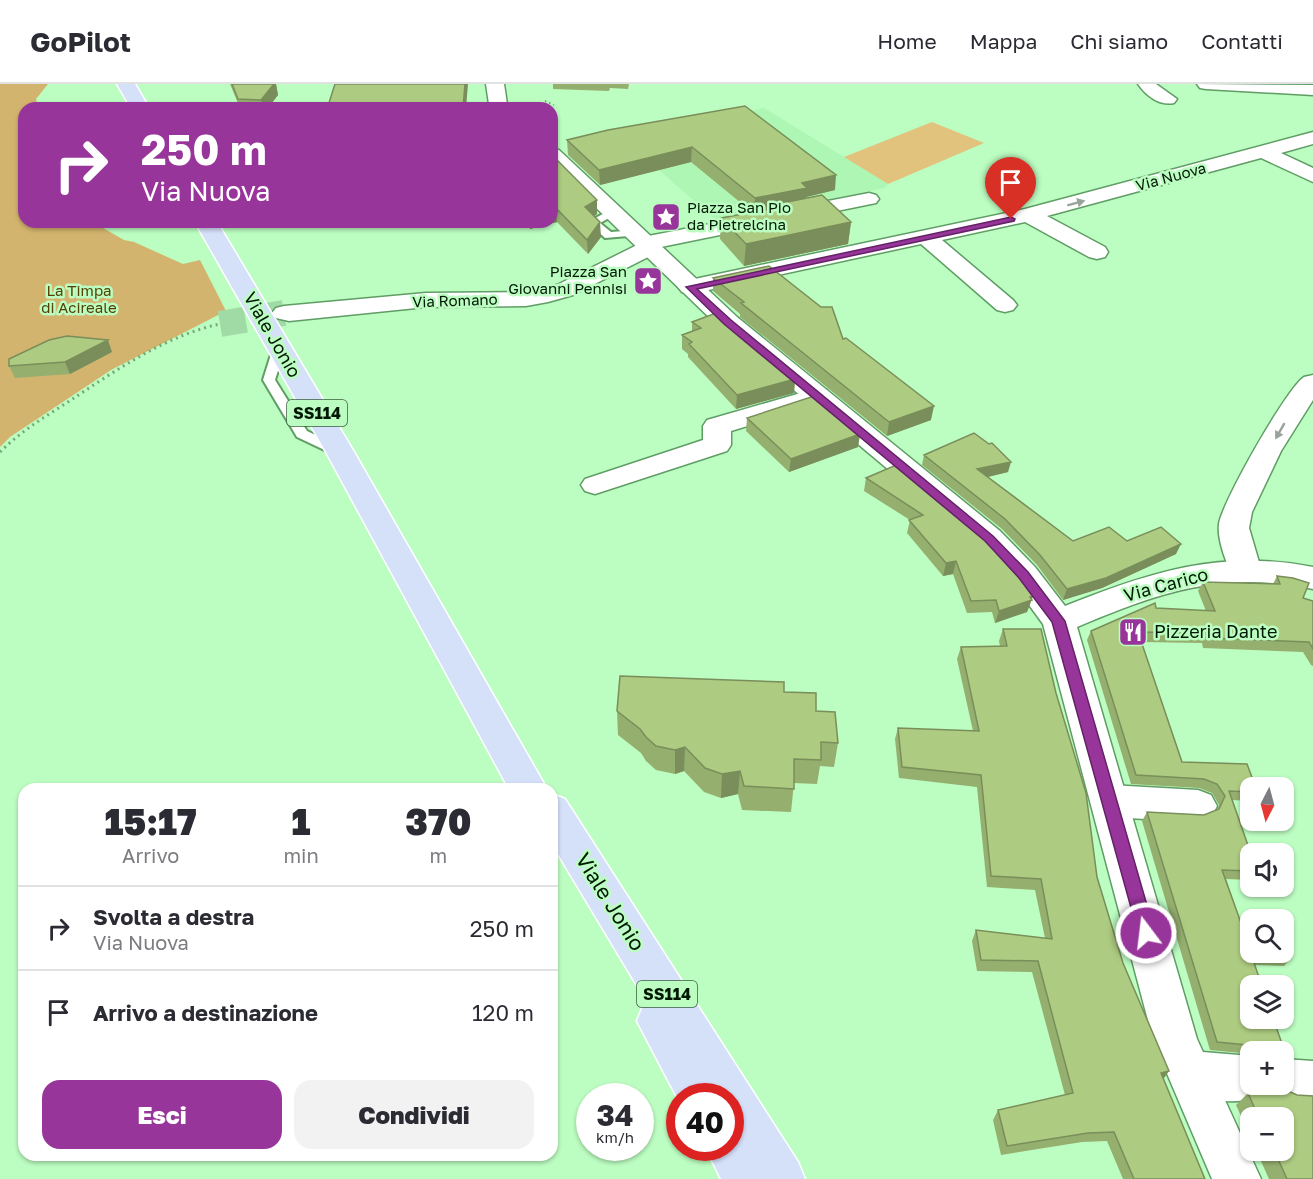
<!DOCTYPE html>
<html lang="it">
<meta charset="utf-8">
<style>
:root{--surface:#fff;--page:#f2f2f3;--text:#2b2b33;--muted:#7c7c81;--line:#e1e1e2;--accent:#98359b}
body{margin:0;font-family:"Golos Text",sans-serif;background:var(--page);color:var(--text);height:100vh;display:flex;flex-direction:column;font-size:22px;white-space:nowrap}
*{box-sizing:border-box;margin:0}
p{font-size:20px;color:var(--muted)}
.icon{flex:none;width:33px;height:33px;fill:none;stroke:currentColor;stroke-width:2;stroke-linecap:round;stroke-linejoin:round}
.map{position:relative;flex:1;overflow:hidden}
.panel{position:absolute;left:18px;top:699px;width:540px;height:378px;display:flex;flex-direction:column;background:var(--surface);border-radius:18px;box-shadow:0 2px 4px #0004}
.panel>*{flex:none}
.hud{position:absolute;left:18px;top:18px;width:540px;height:126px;border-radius:18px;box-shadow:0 2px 4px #0004;background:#98359b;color:#fff;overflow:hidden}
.needle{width:39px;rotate:186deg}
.buttons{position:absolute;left:1240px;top:693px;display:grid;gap:12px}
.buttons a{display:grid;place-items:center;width:54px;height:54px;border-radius:12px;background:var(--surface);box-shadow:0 2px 4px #0004;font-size:30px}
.speed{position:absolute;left:576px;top:999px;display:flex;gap:12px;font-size:30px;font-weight:700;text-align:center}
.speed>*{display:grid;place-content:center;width:78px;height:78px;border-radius:50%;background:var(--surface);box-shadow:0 2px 4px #0004;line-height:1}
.speed small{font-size:15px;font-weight:400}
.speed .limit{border:9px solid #d22;background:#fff;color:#111}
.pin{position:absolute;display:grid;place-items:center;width:51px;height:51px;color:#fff;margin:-62px -26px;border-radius:50% 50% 50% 0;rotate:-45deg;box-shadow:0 0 6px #0007}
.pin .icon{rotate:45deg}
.me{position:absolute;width:66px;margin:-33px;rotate:345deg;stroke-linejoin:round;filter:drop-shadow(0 0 4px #0008)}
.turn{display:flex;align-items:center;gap:21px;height:126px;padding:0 24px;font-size:27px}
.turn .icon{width:78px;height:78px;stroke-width:2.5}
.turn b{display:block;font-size:42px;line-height:51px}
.eta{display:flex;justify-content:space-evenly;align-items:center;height:102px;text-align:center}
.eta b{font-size:36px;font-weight:800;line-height:42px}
.action{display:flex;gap:12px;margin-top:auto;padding:12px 24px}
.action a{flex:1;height:69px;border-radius:18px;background:var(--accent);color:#fff;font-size:24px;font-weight:800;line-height:69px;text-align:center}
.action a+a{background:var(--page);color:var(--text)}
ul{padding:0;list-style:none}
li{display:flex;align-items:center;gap:18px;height:84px;padding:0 24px;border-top:2px solid var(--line)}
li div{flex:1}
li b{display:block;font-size:22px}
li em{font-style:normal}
header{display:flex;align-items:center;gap:36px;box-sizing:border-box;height:84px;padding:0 30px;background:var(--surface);border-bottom:2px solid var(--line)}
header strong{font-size:28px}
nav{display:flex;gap:33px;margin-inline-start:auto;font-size:21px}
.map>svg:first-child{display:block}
.built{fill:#aef6b4}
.green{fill:#e1c37e}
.forest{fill:#d3b46e}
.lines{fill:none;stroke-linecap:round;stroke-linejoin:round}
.street-tunnel{stroke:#a0dba5;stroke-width:26;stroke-dasharray:26 13;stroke-linecap:butt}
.lane-casing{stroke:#5f9d65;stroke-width:4}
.street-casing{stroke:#5f9d65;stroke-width:3}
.secondary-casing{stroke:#5f9d65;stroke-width:3}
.primary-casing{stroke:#fff;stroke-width:3}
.path-far2{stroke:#77a87b;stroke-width:2;stroke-dasharray:1.5 3;stroke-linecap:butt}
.path-far1{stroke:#77a87b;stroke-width:3;stroke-dasharray:2 4;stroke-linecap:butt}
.path{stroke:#77a87b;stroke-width:4.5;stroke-dasharray:4 6;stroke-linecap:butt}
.lane{fill:#fff;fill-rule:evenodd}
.street{fill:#fff;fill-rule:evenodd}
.secondary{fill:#fff;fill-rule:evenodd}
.primary{fill:#d5e0f9;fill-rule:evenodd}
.wall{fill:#95af6f}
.shaded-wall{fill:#798e5a}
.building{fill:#adcb81;stroke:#798e5a;stroke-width:1.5}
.oneway{fill:#99a39b}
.route{fill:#98359b;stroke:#632265;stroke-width:1.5}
.labels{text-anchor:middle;stroke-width:5;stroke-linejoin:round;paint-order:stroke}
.far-street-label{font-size:15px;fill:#011904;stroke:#bcfdc1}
.far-poi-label{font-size:15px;fill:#011904;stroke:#bcfdc1;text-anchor:start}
.far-park-label{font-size:15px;fill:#554005;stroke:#bcfdc1}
.shield{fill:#bcfdc1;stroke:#395d3d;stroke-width:1.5}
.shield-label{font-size:16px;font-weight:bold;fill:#011904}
.street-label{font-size:18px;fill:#011904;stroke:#bcfdc1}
.poi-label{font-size:18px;fill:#011904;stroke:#bcfdc1;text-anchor:start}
.near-street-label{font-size:21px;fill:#011904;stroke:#bcfdc1}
</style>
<header>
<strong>GoPilot</strong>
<nav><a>Home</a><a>Mappa</a><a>Chi siamo</a><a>Contatti</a></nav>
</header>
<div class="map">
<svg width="1313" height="1095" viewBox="0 0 1313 1095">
<rect width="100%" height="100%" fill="#bcfdc1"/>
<path class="built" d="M764,24L888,100L884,104L718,138L624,55Z"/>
<path class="green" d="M932,38L984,59L888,100L844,73Z"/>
<path class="forest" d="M0,0H48L36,15L38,24H24V138H101L96,140L124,156L134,158L183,180L200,176L226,227L111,286L10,353L0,363Z"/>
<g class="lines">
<path class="street-tunnel" d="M220,240L284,229"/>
<g class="lane-casing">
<path id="lane" d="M614,124L619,127L618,129L600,139L611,148L636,146L641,149L640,151L605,154L588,138Z
M279,260L285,264L275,296L307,347L345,365L347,368L345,371H335L297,353L263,296L273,264Z"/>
</g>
<g class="street-casing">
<path id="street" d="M1138,0H1156L1177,15L1174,19C1160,22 1146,12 1138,0Z
M1197,0L1313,1V11L1206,5L1200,4Z
M1313,48V60L1281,69L1313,84V98L1261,74L1047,132L1105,163L1108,168L1105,173L1097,175L1089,173L1025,138L942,156L1013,216L1017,221L1013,226L1005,228L997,226L921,160L690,210L682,208L678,203L682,198L690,196L1025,125Z
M869,109L876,111L879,115L876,119L661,163L658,168L573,211L548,218L526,222L426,223L289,237L276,234L272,229L276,224L284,222L426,209L526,208L557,201L637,161L635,159L638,154Z
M1313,291V316L1281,367L1252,428L1249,444L1261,485L1256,493L1245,496L1234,493C1226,480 1217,455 1219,440C1222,418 1287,304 1304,293C1307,292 1310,292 1313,291Z
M818,304L827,306L831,312L827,318L731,347V361L727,367L595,410L585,407L581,401L585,395L703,356V342L707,336Z
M1110,701L1198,706L1211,711L1217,722L1211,733L1198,738L1110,733L1097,728L1091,717L1097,706Z
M1191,967L1251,972V1000H1284V975L1313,977V1023L1284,1021L1268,1014L1267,1011C1240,1022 1201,1017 1175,1006L1168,990L1175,974Z"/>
</g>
<g class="secondary-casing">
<path id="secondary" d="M486,0H504L507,20L510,24H492L489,20Z
M552,64L559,66L737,233L1000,447L1035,483L1065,522C1150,488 1221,465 1313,483V505C1222,486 1160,508 1077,543L1197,955L1261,1095H1212L1154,959L1043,540L1013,499L978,461L719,243L552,81Z"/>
</g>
<g class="primary-casing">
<path id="primary" d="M117,0H135L149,24H131Z
M195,138H217L354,368L547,705H509L326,368Z
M552,710L565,715L798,1078L805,1095H721L706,1064H730V1012H680V1019L637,937L643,922L648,920L552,760Z"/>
</g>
<path class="path-far2" d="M545,17L554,21"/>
<path class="path-far1" d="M0,368C21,347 46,332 71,316C116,286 167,251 220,240"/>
<path class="path" d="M1231,724H1241"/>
<use href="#lane" class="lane"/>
<use href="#street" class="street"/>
<use href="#secondary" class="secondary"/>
<use href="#primary" class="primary"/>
</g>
<path class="wall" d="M230,0H276L278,11L268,24H240Z
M553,0H629L628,5L610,4L609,7L553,5Z
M745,22L835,106L806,113V115L851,138L848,160L744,182L720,155L721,134L752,128L691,78L600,101L568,71L567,56Z
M552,71L597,116V130L594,132L601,153L588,170L557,138L530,145L524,138H552Z
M713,194L843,255L931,336L887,352L740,233V230L713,207Z
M692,238L795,295L794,309L736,325L688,273V270L682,265V251L692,247Z
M112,268L70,290L15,294L9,282Z
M747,334L860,350L858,363L789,388L746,347Z
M924,371L1008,388L988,393L1073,457H1127L1176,470L1102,504L1063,516L1037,481L1002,445L922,381Z
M896,381L1033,512L1027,528L995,539L992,528L967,529L953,490L943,492L907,449L910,436L864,407L866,394Z
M1277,492L1303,514L1313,517V582L1311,581L1303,568L1203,564L1202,559L1141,558L1182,678L1251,704V717L1232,716L1251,770V796L1226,795L1245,850L1291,874L1284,882L1255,881L1287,974L1284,977V968H1251V970L1210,966L1142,737L1147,728L1204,731L1217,726L1219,721L1212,709L1199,704L1131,700L1087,556L1091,547L1156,524L1206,527L1198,507L1203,498L1273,500Z
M1003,545L1097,793L1123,879L1163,995L1205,1095H1123L1107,1057L1082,1058L1001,1071L993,1036L998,1026L1065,1011L1032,888L977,887L972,857L976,846L1045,854L1035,806L987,803L977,703L899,694L895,655L898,644L973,647L957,575L961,563L1000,562L999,557Z
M784,608L816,627L838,659L834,683L820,682L817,700L794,699L791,728L742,726L738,710L721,714L704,708L684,687L675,690L656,686L646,677L641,669L618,651L617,627Z
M1286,1006L1297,1011L1313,1012V1095H1269L1256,1066H1284V1034H1251V1055L1236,1021L1248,1009Z"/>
<path class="shaded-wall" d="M274,0H276L278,11L268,24H263L261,16Z
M465,0H468L466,24H463Z
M692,63L691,78L600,101L599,86Z
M836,91L835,106L806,113V119L775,124L772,121V126L754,129L755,114L802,99Z
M597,116V130L586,138L585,123Z
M556,124L557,138L530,145V138H552V125Z
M600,138L601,153L588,170L587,156Z
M851,138L848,160L744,182L746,160Z
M108,256L112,268L70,290L65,278Z
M795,295L794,309L736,325L737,311Z
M934,322L931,336L887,352L889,338Z
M860,350L858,363L789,388L791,375Z
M1011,378L1008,388L975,396L977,385Z
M1181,460L1176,470L1102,504L1063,516L1067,505Z
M956,477L953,490L943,492L946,479Z
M1033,512L1027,528L995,539L999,527Z
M685,663L684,687L675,690V666Z
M740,687L738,710L721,714L722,690Z
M1169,987L1162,997L1161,989Z"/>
<path class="building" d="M232,0H274L261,16L238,15Z
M335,0H465L463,24H329L328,22Z
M745,22L836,91L802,99L807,104L755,114L692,63L599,86L567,56L608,46Z
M552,71L597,116L585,123L600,138L587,156L556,124L552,125Z
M822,111L851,138L746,160L721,134L775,124L772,121Z
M769,182L821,223H832L843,255L846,254L934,322L889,338L741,219L744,218L713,194Z
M716,229L795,295L737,311L689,260L692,258L682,251L701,244L692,238Z
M67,252L108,256L65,278L9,282V275L49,256Z
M814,312L860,350L791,375L747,334Z
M974,349L989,360L992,359L1011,378L977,385L1073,457L1109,443L1127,457L1161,443L1181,460L1106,494L1067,505L1040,471L1005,435L924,371Z
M896,381L980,450L1015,488L1033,512L1030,513L1032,516L999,527L996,516L971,517L956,477L946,479L909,436L923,431L866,394Z
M1277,492L1293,494L1309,499L1303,514L1313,517V565L1309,558L1208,554L1207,549L1138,548L1182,678L1247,680L1256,704H1251V708L1229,707L1251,770V787L1222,786L1245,850H1251V868H1284V854L1291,874L1252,873L1262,902H1251V934H1273L1287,974H1284V968H1260L1258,962L1217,958L1147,728L1204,731L1219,725L1225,712L1217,700L1204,695L1136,691L1091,547L1155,519L1156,524L1215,527L1203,498L1280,500Z
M1003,545H1041L1056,609L1086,709L1097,793L1123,879L1169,987L1161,989L1205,1095H1134L1114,1048L1088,1049L1007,1062L998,1026L1073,1009L1038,877L981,876L976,846L1052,855L1041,795L991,792L981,691L902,683L898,644L979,647L961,563L1007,562Z
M620,592L784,598V608L816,609V627L835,628L838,659L821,658V676L794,675V705L744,702L740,687L722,690L705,684L685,663L675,666L656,662L646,653L640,645L617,627Z
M1286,1006L1297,1011L1313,1012V1095H1287L1274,1066H1284V1034H1259L1248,1009Z"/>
<defs><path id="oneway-solid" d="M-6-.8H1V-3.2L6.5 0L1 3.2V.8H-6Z" transform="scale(1.5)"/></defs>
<g class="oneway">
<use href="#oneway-solid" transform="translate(1076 119) rotate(-15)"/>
<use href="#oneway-solid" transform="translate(1280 347) rotate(120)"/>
</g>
<path class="route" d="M1011,133L1015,135L1014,137L697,205L731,236L993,452L1028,488L1065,537L1155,849L1152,855L1146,857L1140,855L1138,849L1052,538L1019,494L985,457L724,240L686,203Z"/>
<defs>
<g id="sight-square" transform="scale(1.5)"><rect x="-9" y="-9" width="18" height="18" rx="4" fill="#98359b" stroke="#bcfdc1"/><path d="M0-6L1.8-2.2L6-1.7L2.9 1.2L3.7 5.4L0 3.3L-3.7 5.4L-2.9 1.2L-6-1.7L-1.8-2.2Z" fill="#fff"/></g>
<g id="restaurant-square" transform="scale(1.5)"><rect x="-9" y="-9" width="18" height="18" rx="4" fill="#98359b" stroke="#bcfdc1"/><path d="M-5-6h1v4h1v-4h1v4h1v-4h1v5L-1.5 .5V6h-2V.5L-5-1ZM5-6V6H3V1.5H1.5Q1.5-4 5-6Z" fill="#fff"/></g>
</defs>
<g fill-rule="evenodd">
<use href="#sight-square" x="666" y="133"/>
<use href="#sight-square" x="648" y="197"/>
<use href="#restaurant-square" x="1133" y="548"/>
</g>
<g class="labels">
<g class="far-street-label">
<text transform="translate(1171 93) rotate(-15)" y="5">Via Nuova</text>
<text transform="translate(455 217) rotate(-2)" y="5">Via Romano</text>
</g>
<g class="far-poi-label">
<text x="687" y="129">Piazza San Pio<tspan x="687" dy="17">da Pietrelcina</tspan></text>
<text x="627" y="193" text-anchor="end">Piazza San<tspan x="627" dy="17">Giovanni Pennisi</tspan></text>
</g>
<g class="far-park-label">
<text x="79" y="212">La Timpa<tspan x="79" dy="17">di Acireale</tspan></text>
</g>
<g class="shield">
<rect x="287" y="316" width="60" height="26" rx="4.5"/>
<rect x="637" y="897" width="60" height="26" rx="4.5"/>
</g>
<g class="shield-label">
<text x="317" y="335">SS114</text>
<text x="667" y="916">SS114</text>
</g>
<g class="street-label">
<text transform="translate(272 251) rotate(60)" y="6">Viale Jonio</text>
<text transform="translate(1166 501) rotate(-15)" y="6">Via Carico</text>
</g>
<g class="poi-label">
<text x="1154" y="554">Pizzeria Dante</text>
</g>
<g class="near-street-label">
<text transform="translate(610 818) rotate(58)" y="7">Viale Jonio</text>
</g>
</g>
</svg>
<div class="buttons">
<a><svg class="needle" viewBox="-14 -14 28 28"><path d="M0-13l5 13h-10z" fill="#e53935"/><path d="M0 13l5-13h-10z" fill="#7c7c81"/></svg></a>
<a><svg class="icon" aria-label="sound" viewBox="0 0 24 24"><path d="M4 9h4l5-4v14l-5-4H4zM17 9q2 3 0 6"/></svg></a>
<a><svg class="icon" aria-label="search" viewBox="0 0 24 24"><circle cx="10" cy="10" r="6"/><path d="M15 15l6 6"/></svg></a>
<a><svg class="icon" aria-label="layers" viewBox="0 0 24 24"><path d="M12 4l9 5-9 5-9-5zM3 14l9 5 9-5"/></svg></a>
<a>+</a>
<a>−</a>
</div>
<div class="speed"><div>34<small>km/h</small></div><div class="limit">40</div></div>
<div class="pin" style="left:1011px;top:135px;background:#d93025"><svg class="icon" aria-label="arrive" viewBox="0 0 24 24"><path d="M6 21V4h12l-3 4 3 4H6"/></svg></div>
<svg class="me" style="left:1146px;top:849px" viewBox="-20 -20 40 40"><circle r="17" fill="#98359b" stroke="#fff" stroke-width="3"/><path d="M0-11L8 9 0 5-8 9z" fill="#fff"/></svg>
<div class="hud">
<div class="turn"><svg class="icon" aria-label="right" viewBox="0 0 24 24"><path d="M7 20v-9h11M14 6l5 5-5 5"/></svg><div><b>250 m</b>Via Nuova</div></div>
</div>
<section class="panel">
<div class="eta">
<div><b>15:17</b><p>Arrivo</p></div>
<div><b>1</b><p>min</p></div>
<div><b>370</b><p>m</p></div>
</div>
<ul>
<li><svg class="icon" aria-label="right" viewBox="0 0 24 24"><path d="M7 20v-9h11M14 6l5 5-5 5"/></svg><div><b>Svolta a destra</b><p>Via Nuova</p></div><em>250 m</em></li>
<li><svg class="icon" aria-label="arrive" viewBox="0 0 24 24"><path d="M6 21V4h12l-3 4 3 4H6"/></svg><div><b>Arrivo a destinazione</b></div><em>120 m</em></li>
</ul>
<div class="action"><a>Esci</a><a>Condividi</a></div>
</section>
</div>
